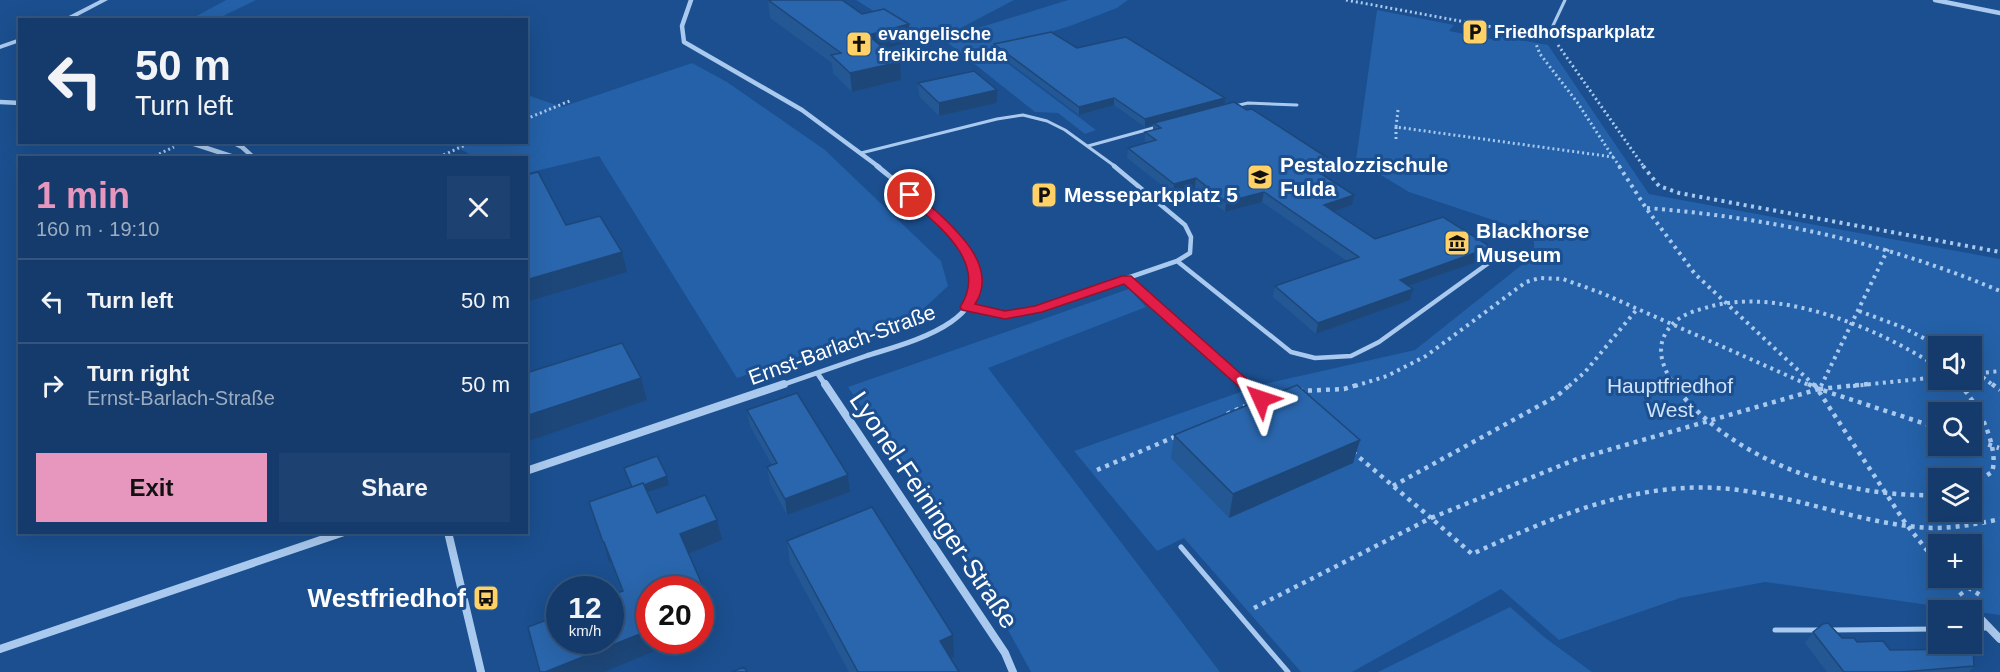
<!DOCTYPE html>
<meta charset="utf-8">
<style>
:root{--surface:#143b6b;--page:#1d4271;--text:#f1f3f6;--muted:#9dadc1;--line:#33557e;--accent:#e797bd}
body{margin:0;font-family:Arial,sans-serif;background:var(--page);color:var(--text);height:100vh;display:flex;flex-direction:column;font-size:22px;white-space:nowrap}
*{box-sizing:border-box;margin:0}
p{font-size:20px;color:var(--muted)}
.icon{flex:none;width:33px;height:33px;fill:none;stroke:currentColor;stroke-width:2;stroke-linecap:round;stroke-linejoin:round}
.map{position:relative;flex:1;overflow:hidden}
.panel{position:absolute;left:18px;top:156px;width:510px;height:378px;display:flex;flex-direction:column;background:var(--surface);border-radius:0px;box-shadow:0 6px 24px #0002,0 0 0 2px var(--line)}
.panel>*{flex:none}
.guide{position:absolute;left:18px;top:18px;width:510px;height:126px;border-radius:0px;box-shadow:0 6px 24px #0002,0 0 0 2px var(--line);background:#143b6b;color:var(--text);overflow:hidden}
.fabs{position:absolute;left:1928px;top:336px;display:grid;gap:12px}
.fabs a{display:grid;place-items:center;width:54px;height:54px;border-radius:0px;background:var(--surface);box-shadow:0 6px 24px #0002,0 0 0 2px var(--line);font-size:30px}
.speed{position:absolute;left:546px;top:576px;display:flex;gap:12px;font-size:30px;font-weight:700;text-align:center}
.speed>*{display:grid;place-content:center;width:78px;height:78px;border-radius:50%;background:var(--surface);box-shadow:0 6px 24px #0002,0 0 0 2px var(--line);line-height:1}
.speed small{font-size:15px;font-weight:400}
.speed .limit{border:9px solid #d22;background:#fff;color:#111}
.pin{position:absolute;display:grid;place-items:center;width:51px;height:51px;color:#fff;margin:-26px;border:3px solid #fff;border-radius:50%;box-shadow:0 2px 6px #0007}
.me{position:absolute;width:66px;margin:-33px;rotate:312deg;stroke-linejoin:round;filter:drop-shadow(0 0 4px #0008)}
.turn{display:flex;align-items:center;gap:21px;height:126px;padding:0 18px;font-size:27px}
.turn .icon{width:78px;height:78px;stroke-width:2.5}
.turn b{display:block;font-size:42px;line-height:51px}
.round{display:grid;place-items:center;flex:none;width:63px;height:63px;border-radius:0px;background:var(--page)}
.headline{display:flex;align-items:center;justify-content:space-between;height:102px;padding:0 18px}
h1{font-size:36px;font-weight:800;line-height:45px;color:var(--accent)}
.primary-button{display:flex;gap:12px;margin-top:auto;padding:12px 18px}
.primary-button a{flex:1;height:69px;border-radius:0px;background:var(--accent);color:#111;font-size:24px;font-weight:800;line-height:69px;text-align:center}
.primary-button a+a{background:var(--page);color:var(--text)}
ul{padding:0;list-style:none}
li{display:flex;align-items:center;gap:18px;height:84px;padding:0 18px;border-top:2px solid var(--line)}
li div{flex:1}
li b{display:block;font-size:22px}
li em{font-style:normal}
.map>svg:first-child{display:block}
.green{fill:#2461a8;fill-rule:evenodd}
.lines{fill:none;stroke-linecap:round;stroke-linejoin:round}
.path-far2{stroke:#a9c9ee;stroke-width:3;stroke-dasharray:2 3;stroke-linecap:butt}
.path-far1{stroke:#a9c9ee;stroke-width:4;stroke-dasharray:3 4.5;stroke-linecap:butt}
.path{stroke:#a9c9ee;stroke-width:4.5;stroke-dasharray:4 5;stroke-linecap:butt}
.service-far2{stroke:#a9c9ee;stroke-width:3}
.service-far1{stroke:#a9c9ee;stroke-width:4.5}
.service{stroke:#a9c9ee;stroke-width:5}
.minor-far2{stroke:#a9c9ee;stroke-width:4.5}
.minor-far1{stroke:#a9c9ee;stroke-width:5}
.minor{stroke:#a9c9ee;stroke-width:8}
.tertiary{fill:#a9c9ee;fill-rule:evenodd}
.wall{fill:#245895}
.shaded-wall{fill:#1d4779}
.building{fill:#2a66ad;stroke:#1d4779;stroke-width:1.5}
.route{fill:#e11d48;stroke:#92132f;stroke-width:1.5}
.labels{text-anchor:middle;stroke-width:6;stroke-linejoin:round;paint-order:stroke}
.far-poi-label{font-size:18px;font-weight:bold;fill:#fff;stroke:#1b4f8f;text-anchor:start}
.poi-label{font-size:21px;font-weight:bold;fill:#fff;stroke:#1b4f8f;text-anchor:start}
.street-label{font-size:21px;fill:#fff;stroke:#1b4f8f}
.park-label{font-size:21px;fill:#cfe3fa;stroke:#1b4f8f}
.near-street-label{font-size:26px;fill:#fff;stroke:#1b4f8f}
.near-poi-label{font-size:26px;font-weight:bold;fill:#fff;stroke:#1b4f8f;text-anchor:end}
</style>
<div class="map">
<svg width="2000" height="672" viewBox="0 0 2000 672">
<rect width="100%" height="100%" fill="#1b4f8f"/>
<path class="green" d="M226,0H256L217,19H191Z
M856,0H1014L940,39L925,43Z
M1068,0H1128L1117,8L1070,26L991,51L1096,130L1085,134L1058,113L1035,112L943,39Z
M1377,10L1454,25L1449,31L1495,40L1497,36L1548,45L1649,194L2000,259V615L1765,582L1680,598L1559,640L1501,589L1352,672H1301L1184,538L1157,551L1074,451L1260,385L1415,350L1534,255V242L1514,227L1409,192L1356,160ZM1938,346H1971V380H1938ZM1938,412H1971V446H1938ZM1938,478H1971V512H1938ZM1938,544H1971V578H1938Z
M692,63L727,82L825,150L941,261L948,286L917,315L737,378L599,156L527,173L526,158L474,157L451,143L526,142L527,95L562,107Z
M1129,289L1146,307L988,368L1220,672H1031L984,586L848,387Z
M1510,607L1544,637L1592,672H1378Z"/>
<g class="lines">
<path class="path-far2" d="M1346,0L1536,35
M1558,45L1644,167
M1398,110L1396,127L1613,157L1577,102L1540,54L1536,44
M526,119L572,100
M1396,127V142
M439,157L472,142
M1613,157L1620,167
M150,158L174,147"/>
<path class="path-far1" d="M1619,166L1646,208L1695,274L1815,386
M1643,166L1659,186L1679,193L2000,252
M1647,208C1772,218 1884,242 2000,291
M1859,311L1902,327L1939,346
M1971,368L1994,386
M1971,374L2000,371
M1955,380L1961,386
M1355,386L1387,376L1426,356L1526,282L1540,278L1563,279L1604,294L1811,386
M1569,386L1585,372L1638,308
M1675,386C1663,369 1655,349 1667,331C1676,317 1690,312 1705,308C1778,285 1877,328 1938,367
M1821,386L1888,249
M1853,386L1938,377"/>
<path class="path" d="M1673,384C1733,463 1843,498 1938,495
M1808,384L1819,389L1821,384
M1814,384L1906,524L1938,564
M1868,384L1819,389L1938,428
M1959,384C1977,401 2000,448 1992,472L1971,486
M1992,384L2000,390
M1819,389L1577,459L1431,518L1472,554C1549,519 1630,483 1717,488C1790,492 1859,525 1932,528C1956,528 1977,524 2000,519
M1299,391L1344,389L1360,384
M1227,414L1245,406
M1971,439L1999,448
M1097,470L1179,435
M1393,486L1557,396L1571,384
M1949,578L1966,600
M1953,578L1980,595
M1254,608L1431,518L1354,453"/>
<path class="service-far2" d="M1549,34L1565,0
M1235,106L1248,103L1297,105
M1088,146L1157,127
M861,153L997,119L1023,115L1047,121L1065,130L1116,167"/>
<path class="service-far1" d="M1177,261L1291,352L1315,358L1351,356L1379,342L1490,262
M1126,279L1246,386
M967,307L1005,315L1037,309L1177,261L1190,253L1191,237L1185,225L1114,166"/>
<path class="service" d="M1244,384L1261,399
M1181,547L1288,672
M1971,628H1990
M1775,630H1821
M1830,630L1938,629"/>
<path class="minor-far2" d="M691,0L682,26L684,42L802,110L879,167
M1935,0L2000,13
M0,102L20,103
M188,142L237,158
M232,142L242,147L254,158"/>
<path class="minor-far1" d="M818,374L826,386
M779,386C808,376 837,366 866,356C906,343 1000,322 970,259C954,226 905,189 877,166"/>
<path class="minor" d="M825,384L1005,653L1013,672
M526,471L784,384
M448,532L481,672
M1975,613L2000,639
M0,649L344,532"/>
<path class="tertiary" d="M100,0H108L70,20H61Z
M20,38V42L0,49V45Z"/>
</g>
<path class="wall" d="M768,0L862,14L909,24L910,42L885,49L901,80L852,92L833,73L832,63L770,18Z
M994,44L1077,48L1224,104L1334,162L1332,172L1322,175L1352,205L1333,211L1375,239L1491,247L1488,258L1409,286L1410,300L1316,334L1273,297L1275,286L1347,261L1262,202L1225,212L1195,188L1173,194L1127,158L1128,148L1146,143L1145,142V132L1153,130V125L1145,127L1114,105L1079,115L994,51Z
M918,83L997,103L939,116L919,96Z
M747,410L848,475L850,492L787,515L770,483L767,467L772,465L750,426Z
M1174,435L1360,440L1353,463L1229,518L1171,458Z
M624,468L669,485L648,493L657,513L722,540L689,554L716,626L622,591L611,562L609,563L589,502L631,487Z
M787,541L954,657L951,658L959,672H849L790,563Z
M1813,632L1890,650L1974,666L1969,672H1827L1805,643Z"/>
<path class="shaded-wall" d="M909,24L910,42L870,53L868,35Z
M900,62L901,80L852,92L850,73Z
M997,90V103L939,116V103Z
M1114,98V105L1079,115V107Z
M1225,98L1224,106L1154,123L1153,125L1145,127V119Z
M1334,162L1332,172L1310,178L1312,168Z
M1196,178L1195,188L1173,194L1174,184Z
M1264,192L1262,202L1225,212L1226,202Z
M1354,195L1352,205L1322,215L1324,205Z
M1491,247L1488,258L1397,290L1400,280Z
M622,252L627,272L526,302V280Z
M1413,289L1410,300L1316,334L1318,323Z
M641,378L647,400L526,442V416Z
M1360,440L1353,463L1229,518L1233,494Z
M848,475L850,492L787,515L785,499Z
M667,476L669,485L635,497L633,489Z
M717,520L722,540L686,555L680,534Z
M603,542H604L611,562L609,563Z
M711,605L716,626L700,632V609Z
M650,630V640H681L604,672H545Z
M953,635L954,657L942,663L940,641Z"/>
<path class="building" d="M768,0H842L862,14L884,9L909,24L868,35L900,62L850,73L831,55L841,53Z
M1051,32L1077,48L1126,37L1225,98L1145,119L1114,98L1079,107L994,44Z
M974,71L997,90L939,103L918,83Z
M1234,102L1247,110L1252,109L1334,162L1312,168L1354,195L1324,205L1375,239L1443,217L1491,247L1400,280L1413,289L1318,323L1275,286L1359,257L1264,192L1226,202L1196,178L1174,184L1128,148L1156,140L1145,132L1161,128L1154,123Z
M538,172L566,225L600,216L622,252L526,280V175Z
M622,343L641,378L526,416V373Z
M1297,385L1360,440L1233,494L1174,435Z
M797,393L848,475L785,499L767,467L777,463L747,410Z
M657,456L667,476L644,485L643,483L632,487L624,468Z
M643,483L657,513L705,495L717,520L680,534L711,605L700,609V590H650V630L545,672H540L528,627L560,615V640H610V595L623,591L604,542H603L589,502Z
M872,507L953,635L940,641L959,672H858L787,541Z
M1828,623L1842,638H1854L1857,642L1883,641L1890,650L1973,649L1974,666L1901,672H1844L1813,632L1823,624Z
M744,667L747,672H732Z"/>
<path class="route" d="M910,192C920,194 928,205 936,211C961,234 998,269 975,304L1005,311L1035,306L1122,276H1131L1269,399L1266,402H1256L1124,284L1042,312L1005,319L962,310L960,307C990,262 936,224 906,197V193Z"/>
<defs>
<g id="parking-square" transform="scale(1.35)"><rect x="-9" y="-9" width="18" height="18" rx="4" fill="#ffd166" stroke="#1b4f8f"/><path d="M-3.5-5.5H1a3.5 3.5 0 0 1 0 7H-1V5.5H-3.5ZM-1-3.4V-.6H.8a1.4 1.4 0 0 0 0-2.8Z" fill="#111"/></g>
<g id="church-square" transform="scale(1.35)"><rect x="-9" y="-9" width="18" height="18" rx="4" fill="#ffd166" stroke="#1b4f8f"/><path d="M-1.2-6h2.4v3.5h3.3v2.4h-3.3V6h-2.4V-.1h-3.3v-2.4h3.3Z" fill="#111"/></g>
<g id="school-square" transform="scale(1.35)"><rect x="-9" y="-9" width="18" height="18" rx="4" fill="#ffd166" stroke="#1b4f8f"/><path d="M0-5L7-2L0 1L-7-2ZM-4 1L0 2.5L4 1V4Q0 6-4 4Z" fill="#111"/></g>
<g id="museum-square" transform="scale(1.35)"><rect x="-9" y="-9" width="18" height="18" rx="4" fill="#ffd166" stroke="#1b4f8f"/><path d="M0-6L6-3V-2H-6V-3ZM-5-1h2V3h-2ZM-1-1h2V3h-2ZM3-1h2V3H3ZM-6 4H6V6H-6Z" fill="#111"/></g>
<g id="bus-square" transform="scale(1.35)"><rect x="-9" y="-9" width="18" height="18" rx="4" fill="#ffd166" stroke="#1b4f8f"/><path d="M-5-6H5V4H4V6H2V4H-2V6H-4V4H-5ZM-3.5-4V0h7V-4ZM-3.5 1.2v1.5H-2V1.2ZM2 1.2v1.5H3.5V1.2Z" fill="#111"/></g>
</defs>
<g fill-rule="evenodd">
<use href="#parking-square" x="1475" y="32"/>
<use href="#church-square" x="859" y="44"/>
<use href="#school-square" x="1260" y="177"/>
<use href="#parking-square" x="1044" y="195"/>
<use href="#museum-square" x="1457" y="243"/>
<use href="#bus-square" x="486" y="598"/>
</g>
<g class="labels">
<g class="far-poi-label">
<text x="1494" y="38">Friedhofsparkplatz</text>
<text x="878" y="40">evangelische<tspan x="878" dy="21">freikirche fulda</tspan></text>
</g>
<g class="poi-label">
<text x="1280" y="172">Pestalozzischule<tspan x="1280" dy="24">Fulda</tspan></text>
<text x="1064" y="202">Messeparkplatz 5</text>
<text x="1476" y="238">Blackhorse<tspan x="1476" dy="24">Museum</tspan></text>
</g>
<g class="street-label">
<text transform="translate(842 345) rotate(-20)" y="7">Ernst-Barlach-Straße</text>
</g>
<g class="park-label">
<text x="1670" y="393">Hauptfriedhof<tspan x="1670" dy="24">West</tspan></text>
</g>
<g class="near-street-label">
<text transform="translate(934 510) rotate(56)" y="9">Lyonel-Feininger-Straße</text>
</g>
<g class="near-poi-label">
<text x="466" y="607">Westfriedhof</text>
</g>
</g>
</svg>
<div class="fabs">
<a><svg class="icon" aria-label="sound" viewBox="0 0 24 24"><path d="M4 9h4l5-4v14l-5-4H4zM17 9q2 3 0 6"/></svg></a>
<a><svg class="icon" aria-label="search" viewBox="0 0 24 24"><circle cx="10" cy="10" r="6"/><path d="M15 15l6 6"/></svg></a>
<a><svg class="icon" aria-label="layers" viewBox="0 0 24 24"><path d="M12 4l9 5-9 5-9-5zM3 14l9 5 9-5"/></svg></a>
<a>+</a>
<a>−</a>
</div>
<div class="speed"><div>12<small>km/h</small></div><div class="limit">20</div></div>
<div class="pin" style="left:910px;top:195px;background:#d93025"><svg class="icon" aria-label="arrive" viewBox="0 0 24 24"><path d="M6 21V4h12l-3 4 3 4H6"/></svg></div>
<svg class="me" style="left:1261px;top:399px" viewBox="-20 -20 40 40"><path d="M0-17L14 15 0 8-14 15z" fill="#e11d48" stroke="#fff" stroke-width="4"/></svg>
<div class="guide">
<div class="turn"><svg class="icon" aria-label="left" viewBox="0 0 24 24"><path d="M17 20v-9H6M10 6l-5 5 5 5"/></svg><div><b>50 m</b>Turn left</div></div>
</div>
<section class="panel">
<div class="headline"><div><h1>1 min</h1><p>160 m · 19:10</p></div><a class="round"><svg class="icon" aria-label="close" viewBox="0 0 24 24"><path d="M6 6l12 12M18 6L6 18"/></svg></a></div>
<ul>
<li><svg class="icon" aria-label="left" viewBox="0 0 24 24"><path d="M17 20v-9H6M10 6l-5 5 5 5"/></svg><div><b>Turn left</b></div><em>50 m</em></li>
<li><svg class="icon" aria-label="right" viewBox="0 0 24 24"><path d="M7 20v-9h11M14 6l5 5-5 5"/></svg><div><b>Turn right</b><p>Ernst-Barlach-Straße</p></div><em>50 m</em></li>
</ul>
<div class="primary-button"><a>Exit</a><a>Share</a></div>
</section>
</div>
